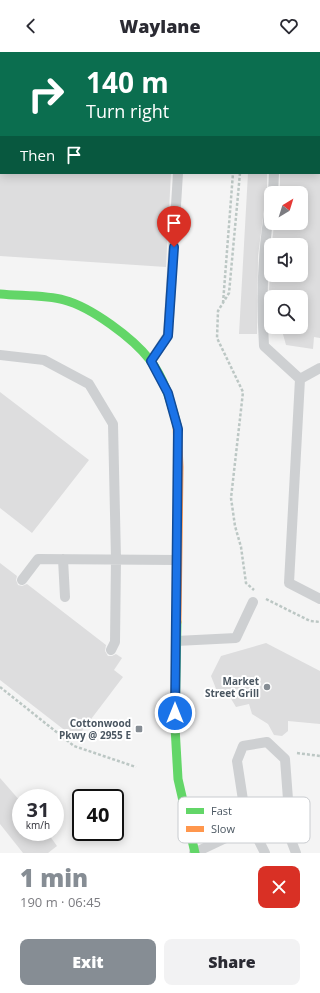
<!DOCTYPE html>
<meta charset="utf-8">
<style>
:root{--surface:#fff;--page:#f2f2f3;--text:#2b2b33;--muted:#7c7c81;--accent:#868d94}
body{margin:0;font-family:"Open Sans",sans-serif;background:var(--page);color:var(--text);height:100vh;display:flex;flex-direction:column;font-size:15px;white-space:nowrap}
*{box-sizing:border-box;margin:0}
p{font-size:13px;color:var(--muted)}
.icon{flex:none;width:22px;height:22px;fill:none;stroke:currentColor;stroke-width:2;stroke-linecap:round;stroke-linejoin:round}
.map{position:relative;height:801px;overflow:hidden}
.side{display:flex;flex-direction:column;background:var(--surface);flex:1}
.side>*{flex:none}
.top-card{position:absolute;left:0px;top:0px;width:320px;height:122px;box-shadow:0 2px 10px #0003;background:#0b6e4f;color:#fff;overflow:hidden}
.needle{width:26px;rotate:38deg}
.fabs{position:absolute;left:264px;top:134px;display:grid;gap:8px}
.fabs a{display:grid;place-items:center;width:44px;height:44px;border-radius:8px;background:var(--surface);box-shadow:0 2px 10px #0003;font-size:20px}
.speed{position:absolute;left:12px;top:737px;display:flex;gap:8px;font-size:20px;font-weight:700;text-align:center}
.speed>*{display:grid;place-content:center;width:52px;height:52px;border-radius:50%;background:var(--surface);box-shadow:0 2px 10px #0003;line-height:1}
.speed small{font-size:10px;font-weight:400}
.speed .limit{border:2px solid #111;border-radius:6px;background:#fff;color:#111}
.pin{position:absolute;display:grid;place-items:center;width:34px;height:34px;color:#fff;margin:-41px -17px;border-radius:50% 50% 50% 0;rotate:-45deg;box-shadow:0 0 4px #0007}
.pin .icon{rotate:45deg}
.me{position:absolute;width:44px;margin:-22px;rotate:0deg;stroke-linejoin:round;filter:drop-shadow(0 0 3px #0008)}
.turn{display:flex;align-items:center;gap:14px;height:84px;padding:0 20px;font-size:18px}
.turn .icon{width:52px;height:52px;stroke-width:2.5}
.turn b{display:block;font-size:28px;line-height:34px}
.then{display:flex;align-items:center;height:38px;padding:0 20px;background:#0003;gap:8px;font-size:15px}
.round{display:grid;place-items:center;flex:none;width:42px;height:42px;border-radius:8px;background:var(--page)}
.summary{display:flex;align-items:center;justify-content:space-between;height:68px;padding:0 20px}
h1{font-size:24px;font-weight:800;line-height:30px;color:var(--accent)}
.button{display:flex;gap:8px;margin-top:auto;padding:8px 20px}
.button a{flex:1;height:46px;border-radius:8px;background:var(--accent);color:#fff;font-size:16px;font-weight:800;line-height:46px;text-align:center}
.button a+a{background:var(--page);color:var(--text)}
header{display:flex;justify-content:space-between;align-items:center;height:52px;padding:0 20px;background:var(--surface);font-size:18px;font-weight:800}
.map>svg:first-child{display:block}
.building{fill:#ddddde}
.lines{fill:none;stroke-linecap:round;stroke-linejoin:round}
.path{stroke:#bcc7c4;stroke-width:2.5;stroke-dasharray:3 2;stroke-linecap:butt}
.lane{stroke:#ced0d2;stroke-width:10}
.fast{stroke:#63d668;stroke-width:9}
.slow{stroke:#ff974d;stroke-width:9}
.route-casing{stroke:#114b97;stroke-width:10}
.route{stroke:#1a73e8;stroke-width:7}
.poi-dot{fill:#868d94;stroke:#fff;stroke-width:1.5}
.labels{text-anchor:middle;stroke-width:4;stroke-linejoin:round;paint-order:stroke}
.poi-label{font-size:10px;font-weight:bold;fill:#4a5661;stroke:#fff;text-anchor:end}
.key{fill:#fff;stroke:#c9ccd0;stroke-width:1}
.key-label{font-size:11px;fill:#4a5661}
</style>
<header><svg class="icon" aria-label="back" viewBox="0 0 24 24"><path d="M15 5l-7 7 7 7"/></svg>Waylane<svg class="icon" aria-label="heart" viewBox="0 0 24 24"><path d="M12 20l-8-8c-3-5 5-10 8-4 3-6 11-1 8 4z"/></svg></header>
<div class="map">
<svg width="320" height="801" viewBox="0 0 320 801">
<rect width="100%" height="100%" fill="#f4f4f4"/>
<path class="building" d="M0,121H171L166,215L0,204Z
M248,121H267V141L268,145L265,150L258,204L257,282H239Z
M280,121H320V286L314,285L313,297L286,293L281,275H301V245H271L270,283L269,240L271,200V223H301V193H272L274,171H301V141H280Z
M0,340L89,408L32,481L0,456Z
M0,511L17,524L16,528L18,533L22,534L27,532L106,593L105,599L108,604H112L116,602L122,606L114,618L123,625L76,687L0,628Z
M266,591L320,619V672L288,669V679L282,684L274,683L268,672L252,662L249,652L236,655L230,645L220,647L211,624L221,604Z
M0,726L21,750V780H47L57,794L48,801H23L0,772Z"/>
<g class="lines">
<path class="path" d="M265,0V1
M263,1V0
M240,121L229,241L218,259L217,286L243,340L231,446L235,474L241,495L246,531L254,538
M223,251L233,121
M266,547L310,569L320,570
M0,635L74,694L136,715
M297,701L320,704"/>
<path class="lane" d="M175,0L177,1
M281,0V1
M0,37H1
M273,141L274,121
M271,151C262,199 261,245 264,294L300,327L289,531L320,547
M0,303L44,308L89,332L113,372L116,507L115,590L111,598
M151,309L168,283L178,121
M300,327L320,316
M63,507L65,545
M22,528L38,507L177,508
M176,589L236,586L253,550
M194,801L251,774
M265,801L245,761L237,709L243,694L267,690L285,707L291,788L296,801"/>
<path class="fast" d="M0,242C19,244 46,243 64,248C91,255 133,286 150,308C165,327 171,351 177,373
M177,570L175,675L178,727L195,801"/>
<path class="slow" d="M177,570L179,415L177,373"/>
</g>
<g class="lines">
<g class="route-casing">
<path id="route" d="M174,195L168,284L151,309L168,341L178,377L175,661"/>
</g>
<use href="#route" class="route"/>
</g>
<g class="poi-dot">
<circle cx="267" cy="635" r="4"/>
<rect x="135" y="673" width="8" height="8" rx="2"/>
</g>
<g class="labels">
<g class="poi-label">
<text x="259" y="633">Market<tspan x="259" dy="12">Street Grill</tspan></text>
<text x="131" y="675">Cottonwood<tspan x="131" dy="12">Pkwy @ 2955 E</tspan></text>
</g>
</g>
<rect x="178" y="745" width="132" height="46" rx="6" class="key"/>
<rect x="186" y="756" width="18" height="6" fill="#63d668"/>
<rect x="186" y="774" width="18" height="6" fill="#ff974d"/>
<g class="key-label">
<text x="211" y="763">Fast</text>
<text x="211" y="781">Slow</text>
</g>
</svg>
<div class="fabs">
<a><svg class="needle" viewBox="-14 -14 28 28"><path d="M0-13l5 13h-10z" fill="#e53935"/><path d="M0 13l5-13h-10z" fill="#7c7c81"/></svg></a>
<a><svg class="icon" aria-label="sound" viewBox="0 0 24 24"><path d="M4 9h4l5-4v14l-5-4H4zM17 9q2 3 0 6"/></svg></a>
<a><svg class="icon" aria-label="search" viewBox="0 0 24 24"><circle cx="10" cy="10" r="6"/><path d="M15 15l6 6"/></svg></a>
</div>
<div class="speed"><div>31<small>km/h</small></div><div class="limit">40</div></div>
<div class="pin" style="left:174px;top:195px;background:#d93025"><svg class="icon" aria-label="arrive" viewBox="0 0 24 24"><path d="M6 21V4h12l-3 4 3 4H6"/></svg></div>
<svg class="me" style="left:175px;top:661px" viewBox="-20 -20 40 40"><circle r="17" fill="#1a73e8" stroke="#fff" stroke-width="3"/><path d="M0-11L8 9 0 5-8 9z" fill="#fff"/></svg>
<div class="top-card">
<div class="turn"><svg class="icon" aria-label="right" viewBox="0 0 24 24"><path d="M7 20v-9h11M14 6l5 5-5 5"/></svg><div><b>140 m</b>Turn right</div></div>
<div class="then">Then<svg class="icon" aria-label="arrive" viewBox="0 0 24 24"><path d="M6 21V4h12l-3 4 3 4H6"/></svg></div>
</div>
</div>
<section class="side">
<div class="summary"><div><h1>1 min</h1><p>190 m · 06:45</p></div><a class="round" style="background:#d93025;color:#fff"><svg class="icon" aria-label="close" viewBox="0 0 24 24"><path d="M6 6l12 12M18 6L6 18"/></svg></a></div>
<div class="button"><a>Exit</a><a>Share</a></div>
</section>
